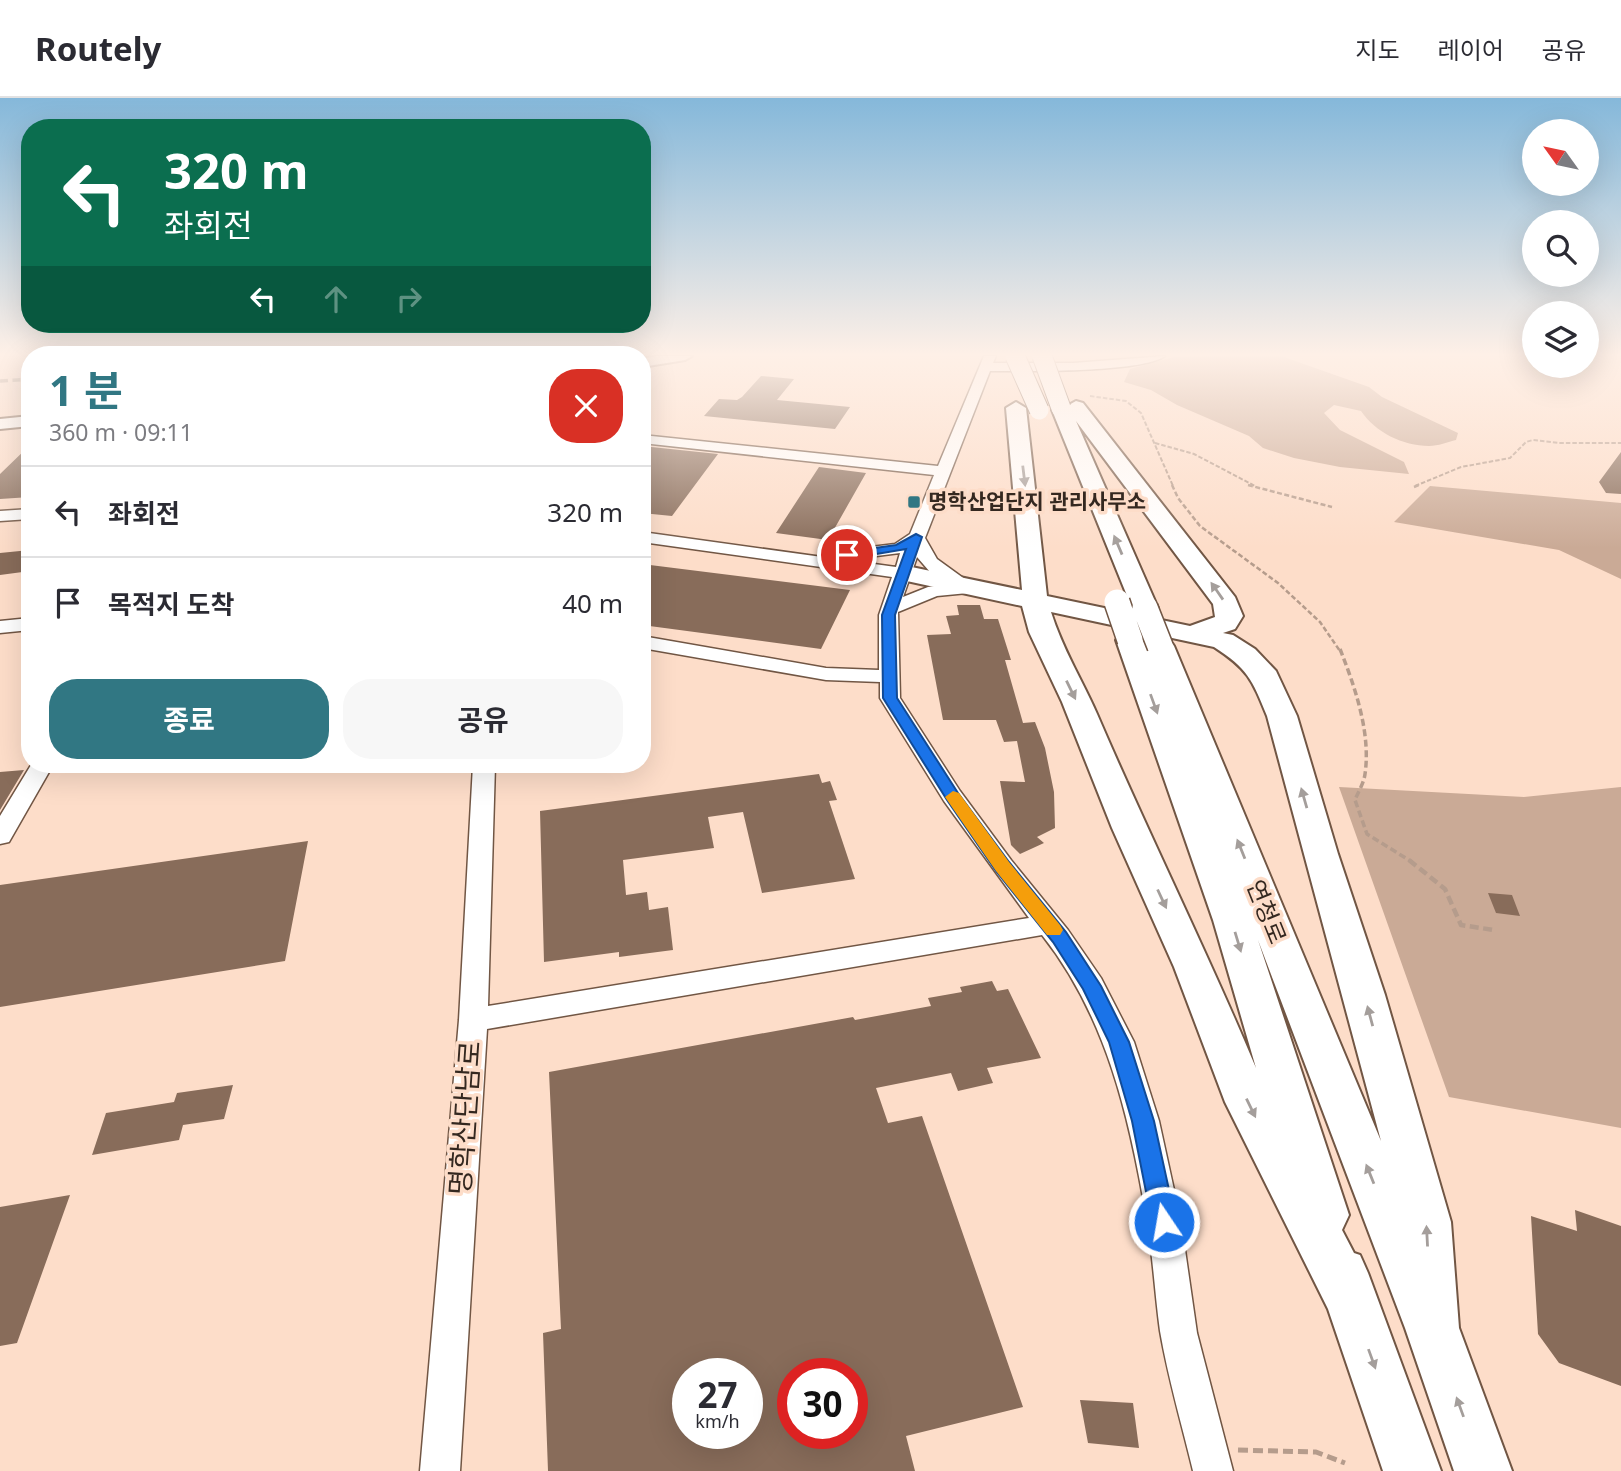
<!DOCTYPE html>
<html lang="ko">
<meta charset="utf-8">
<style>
:root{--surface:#fff;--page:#f7f7f7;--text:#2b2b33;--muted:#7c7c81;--line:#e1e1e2;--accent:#317783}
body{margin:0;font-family:"Noto Sans","Noto Sans KR",sans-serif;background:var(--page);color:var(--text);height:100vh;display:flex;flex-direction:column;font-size:26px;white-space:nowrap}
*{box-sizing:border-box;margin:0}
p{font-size:23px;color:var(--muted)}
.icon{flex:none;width:38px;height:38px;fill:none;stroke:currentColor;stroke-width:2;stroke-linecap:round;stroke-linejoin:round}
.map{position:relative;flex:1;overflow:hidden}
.details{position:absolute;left:21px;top:248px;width:630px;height:427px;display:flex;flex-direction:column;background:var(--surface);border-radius:28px;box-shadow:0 7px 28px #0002}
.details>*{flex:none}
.top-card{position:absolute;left:21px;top:21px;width:630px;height:214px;border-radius:28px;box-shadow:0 7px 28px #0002;background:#0b6e4f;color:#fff;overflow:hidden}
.needle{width:46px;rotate:303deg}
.buttons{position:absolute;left:1522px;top:21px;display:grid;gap:14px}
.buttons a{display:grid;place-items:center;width:77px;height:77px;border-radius:50%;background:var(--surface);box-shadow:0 7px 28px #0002;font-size:35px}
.speed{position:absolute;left:672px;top:1260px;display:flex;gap:14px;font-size:35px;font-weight:700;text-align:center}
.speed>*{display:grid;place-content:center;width:91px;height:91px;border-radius:50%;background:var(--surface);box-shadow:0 7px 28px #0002;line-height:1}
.speed small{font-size:18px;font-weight:400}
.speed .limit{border:10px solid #d22;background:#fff;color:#111}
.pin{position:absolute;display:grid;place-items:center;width:60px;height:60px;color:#fff;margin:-30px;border:4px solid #fff;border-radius:50%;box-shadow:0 2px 7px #0007}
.me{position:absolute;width:77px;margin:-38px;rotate:348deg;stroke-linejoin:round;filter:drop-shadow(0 0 5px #0008)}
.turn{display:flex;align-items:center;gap:24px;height:147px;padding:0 28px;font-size:32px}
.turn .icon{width:91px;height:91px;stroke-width:2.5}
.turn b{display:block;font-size:49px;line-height:60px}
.lanes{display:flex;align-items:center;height:66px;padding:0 28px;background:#0003;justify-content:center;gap:35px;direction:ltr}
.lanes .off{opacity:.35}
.round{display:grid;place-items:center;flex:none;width:74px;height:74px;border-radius:28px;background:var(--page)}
.overview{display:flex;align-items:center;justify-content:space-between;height:119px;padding:0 28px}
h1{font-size:42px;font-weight:700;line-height:52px;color:var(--accent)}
.action{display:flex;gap:14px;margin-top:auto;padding:14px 28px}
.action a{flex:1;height:80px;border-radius:28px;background:var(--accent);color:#fff;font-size:28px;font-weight:700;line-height:80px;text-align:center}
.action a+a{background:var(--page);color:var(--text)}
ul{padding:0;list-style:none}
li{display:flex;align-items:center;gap:21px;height:91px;padding:0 28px;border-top:2px solid var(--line)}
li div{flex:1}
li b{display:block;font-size:26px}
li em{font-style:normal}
header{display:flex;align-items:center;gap:42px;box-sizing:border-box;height:98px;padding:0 35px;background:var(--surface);border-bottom:2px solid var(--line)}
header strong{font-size:33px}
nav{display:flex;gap:38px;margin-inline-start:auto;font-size:24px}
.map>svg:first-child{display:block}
.forest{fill:#caaa96}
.building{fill:#886c5a;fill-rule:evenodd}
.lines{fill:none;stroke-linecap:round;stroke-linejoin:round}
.minor-casing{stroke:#715644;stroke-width:3}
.major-casing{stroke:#715644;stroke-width:4}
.highway-casing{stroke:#715644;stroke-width:4}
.path-far4{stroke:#b59c8c;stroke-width:2;stroke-dasharray:4.5 2;stroke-linecap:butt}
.path-far3{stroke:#b59c8c;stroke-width:2.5;stroke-dasharray:5 2.5;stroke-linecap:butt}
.path-far2{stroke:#b59c8c;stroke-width:3.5;stroke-dasharray:7 3.5;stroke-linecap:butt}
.path-far1{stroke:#b59c8c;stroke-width:4.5;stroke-dasharray:9 4.5;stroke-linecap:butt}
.path{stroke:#b59c8c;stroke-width:5;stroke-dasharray:10 5;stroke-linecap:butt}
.minor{fill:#fff;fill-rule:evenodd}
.major{fill:#fff;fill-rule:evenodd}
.highway{fill:#fff;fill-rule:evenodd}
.rail{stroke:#8f7a6d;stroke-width:3.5;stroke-dasharray:8 4.5;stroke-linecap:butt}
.highway-bridge-far1-casing{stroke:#715644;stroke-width:21;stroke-linecap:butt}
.highway-bridge-casing{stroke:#715644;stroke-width:28;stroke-linecap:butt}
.highway-bridge-far1{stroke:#fff;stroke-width:19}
.highway-bridge{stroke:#fff;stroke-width:25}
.oneway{fill:#a49e9b}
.route{fill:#1a73e8;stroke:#114b97;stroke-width:2}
.slow{fill:#f59e0b}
.poi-dot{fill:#317783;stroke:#fdddc9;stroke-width:2.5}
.labels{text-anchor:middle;stroke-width:7;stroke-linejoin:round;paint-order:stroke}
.far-poi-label{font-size:21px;font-weight:bold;fill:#342820;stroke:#fdddc9;text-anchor:start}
.street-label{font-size:24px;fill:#342820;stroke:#fdddc9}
.near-street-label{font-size:28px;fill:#342820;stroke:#fdddc9}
</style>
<header>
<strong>Routely</strong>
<nav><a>지도</a><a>레이어</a><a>공유</a></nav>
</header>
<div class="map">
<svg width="1621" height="1373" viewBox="0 0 1621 1373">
<rect width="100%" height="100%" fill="#fdddc9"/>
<path class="forest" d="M1281,258L1369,289L1382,299L1458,335L1456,342C1448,344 1438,348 1429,348C1403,348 1375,334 1361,313L1334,307L1324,315L1340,332L1404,364L1409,376L1340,369L1294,360L1263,350L1249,338L1177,307L1151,292L1124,284L1130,271L1174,259Z
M1430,388L1621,405V481L1559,452L1394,424Z
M1339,689L1524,699L1621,689V1030L1449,999Z"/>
<path class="building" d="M761,278L794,281L777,302L850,309L835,331L704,318L719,301L737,302L742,299Z
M30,347V399L0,401V376Z
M642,348L718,356L672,418L642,415Z
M1621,354V396L1606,395L1599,384Z
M819,369L866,375L828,442L776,435Z
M30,452V473L0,477V455Z
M642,466L850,492L821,551L642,527Z
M957,507H980L984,521H998L1011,562H1005L1023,625L1035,624L1045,650L1054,694L1055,730L1037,739L1044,745L1020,756L1011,747L1000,683L1025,684L1017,643L1004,644L996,622H943L927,537L951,536L946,518L959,517Z
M24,672L0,712V674Z
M819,676L822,685L830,683L837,702L829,703L855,781L762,795L743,714L708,719L714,750L623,762L626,797L647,794L649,812L668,809L673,852L619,859V854L544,864L540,713Z
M308,743L285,863L0,909V787Z
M1488,795L1512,797L1520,818L1496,815Z
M992,883L997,893L1008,891L1041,960L987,970L993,985L958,993L951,975L876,990L888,1025L922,1018L1023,1309L906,1338L915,1373H548L543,1235L561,1231L549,974L853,919L855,922L931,908L928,900L962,894L960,889ZM688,1276H747V1335H688ZM793,1276H852V1335H793Z
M233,987L224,1021L183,1027L179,1042L92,1057L106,1015L174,1004L177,995Z
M70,1097L17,1245L0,1248V1109Z
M1575,1112L1621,1128V1288L1559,1265L1538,1236L1531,1118L1577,1133Z
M1080,1302L1133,1305L1139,1350L1088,1345Z"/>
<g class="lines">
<g class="minor-casing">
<path id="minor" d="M984,258H996L993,265H1073L1165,258C1142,275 1023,273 990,273L925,440L937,461L977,490L968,495L937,498L898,514L900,600L960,693L1011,762L1068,832L1101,880L1134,944L1159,1023L1181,1124L1197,1235L1233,1373H1193C1182,1327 1168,1280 1160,1233C1155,1197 1153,1159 1147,1123C1130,1021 1107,919 1042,837L487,931L460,1373H420L459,922L473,667H495L488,908L1029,820L944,703L880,600V584L826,582L642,550V538L826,570L879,572V517L892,479L642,444V434L844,462L837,457L839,453L895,446L910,436L934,377L642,345V337L938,368ZM900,455L896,469L845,462ZM917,459L930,474L950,486L928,489L903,499Z
M30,411V421L0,423V413Z
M30,520V532L0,535V523Z
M31,667H53L9,744L0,746V718Z"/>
</g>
<g class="major-casing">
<path id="major" d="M657,258H692L685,262L642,269V261Z
M30,318V328L0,331V321Z"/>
</g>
<g class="highway-casing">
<path id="highway" d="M1076,303L1083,305L1235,499L1243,518L1235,531L1223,535L1233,537L1255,551L1276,573L1297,618L1338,756L1385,897L1451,1124L1459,1230L1512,1373H1454L1405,1230L1258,842L1349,1117L1342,1132L1354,1155L1360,1157L1368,1175L1441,1373H1383L1328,1211L1225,1004L1174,869L1112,730L1062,604L1029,534L1022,508L893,480L889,475L893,470L902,467L1022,492L1006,310L1016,304L1026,310L1047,498L1190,528L1215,519L1213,506L1076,323L1158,510L1154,516L1145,518L1136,516L1132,510L1052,312L1055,308H1067ZM1051,514L1214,549C1248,571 1252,581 1267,618L1381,1043L1174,548L1170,542L1160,540L1150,542L1146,548L1140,536L1130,534L1120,536L1116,542L1213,822L1256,970C1206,851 1148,735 1097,616C1082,582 1062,550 1051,514Z"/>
</g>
<path class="path-far4" d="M1090,298L1126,303L1141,315L1173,388
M1155,345L1194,356L1255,388
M1415,388L1461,369L1510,360L1526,344L1533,342L1559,345H1621"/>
<path class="path-far3" d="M1172,387L1178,400L1200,428L1278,485L1320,524L1340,553
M1248,387L1332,409
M1414,389L1419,387"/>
<path class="path-far2" d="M1340,551C1355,589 1371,635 1365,676C1364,685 1358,694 1355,702L1367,736L1412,764"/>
<path class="path-far1" d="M1409,762L1445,791L1461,827L1494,832"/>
<path class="path" d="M1238,1352L1316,1354L1345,1365"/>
<use href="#minor" class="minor"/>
<use href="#major" class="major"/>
<use href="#highway" class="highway"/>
<path class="rail" d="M0,283L30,281"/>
<g class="highway-bridge-far1-casing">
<path id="highway-bridge-far1" d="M1015,258L1039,312
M1042,258L1061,310"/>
</g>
<g class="highway-bridge-casing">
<path id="highway-bridge" d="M1117,504L1130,542
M1145,510L1160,548"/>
</g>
<use href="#highway-bridge-far1" class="highway-bridge-far1"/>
<use href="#highway-bridge" class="highway-bridge"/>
</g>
<defs><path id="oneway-solid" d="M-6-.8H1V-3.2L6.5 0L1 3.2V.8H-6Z" transform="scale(1.75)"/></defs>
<g class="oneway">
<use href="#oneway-solid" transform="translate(1024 378) rotate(83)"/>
<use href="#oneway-solid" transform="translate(1118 447) rotate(-113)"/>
<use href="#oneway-solid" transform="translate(1217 493) rotate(-125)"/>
<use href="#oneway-solid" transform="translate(1071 592) rotate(64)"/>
<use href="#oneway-solid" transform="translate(1154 606) rotate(70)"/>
<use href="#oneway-solid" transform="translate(1304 700) rotate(-106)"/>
<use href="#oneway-solid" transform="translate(1241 751) rotate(-112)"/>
<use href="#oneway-solid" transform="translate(1162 801) rotate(65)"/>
<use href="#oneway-solid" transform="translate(1238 844) rotate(73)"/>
<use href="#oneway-solid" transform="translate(1370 918) rotate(-105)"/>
<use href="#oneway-solid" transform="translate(1251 1010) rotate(64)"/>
<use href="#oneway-solid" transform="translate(1370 1076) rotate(-112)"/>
<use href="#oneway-solid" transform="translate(1427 1138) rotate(-93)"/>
<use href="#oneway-solid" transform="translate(1372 1261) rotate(70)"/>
<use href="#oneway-solid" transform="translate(1460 1309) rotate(-110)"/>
</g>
<linearGradient id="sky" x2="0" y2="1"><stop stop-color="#85b8da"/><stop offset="0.57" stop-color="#fef0e7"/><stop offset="1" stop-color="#fef0e7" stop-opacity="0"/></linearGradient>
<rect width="1621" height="450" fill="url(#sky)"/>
<path class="route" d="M916,436L922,439L895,517L897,600L958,695L1009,764L1066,834L1101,888L1129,944L1154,1023L1176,1124L1172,1132L1164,1135L1156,1132L1152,1124L1132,1023L1109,944L1083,891L1053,844L996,773L947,702L883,600L882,517L906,451L847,461L841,457L847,454L896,447Z"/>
<path class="slow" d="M953,693L959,695L1009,764L1060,827L1063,832L1060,837H1047L996,773L945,699Z"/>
<rect class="poi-dot" x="907" y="397" width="14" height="14" rx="3.5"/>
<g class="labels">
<g class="far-poi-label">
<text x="928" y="411">명학산업단지 관리사무소</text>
</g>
<g class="street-label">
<text transform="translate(1266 814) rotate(68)" y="8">연청로</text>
</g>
<g class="near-street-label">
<text transform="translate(465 1020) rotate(-86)" y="10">명학산단남로</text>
</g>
</g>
</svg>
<div class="buttons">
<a><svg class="needle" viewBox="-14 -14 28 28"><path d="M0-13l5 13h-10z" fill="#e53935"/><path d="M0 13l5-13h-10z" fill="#7c7c81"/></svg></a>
<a><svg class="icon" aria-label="search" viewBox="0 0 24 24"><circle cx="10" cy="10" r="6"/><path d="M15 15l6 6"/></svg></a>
<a><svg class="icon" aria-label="layers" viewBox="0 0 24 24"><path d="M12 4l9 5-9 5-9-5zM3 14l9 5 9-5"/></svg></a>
</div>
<div class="speed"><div>27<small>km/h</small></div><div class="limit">30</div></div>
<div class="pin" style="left:847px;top:457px;background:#d93025"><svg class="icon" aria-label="arrive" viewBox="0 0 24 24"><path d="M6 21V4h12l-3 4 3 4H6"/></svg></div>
<svg class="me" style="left:1164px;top:1124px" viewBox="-20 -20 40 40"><circle r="17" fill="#1a73e8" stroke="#fff" stroke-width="3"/><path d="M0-11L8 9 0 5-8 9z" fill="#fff"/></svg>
<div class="top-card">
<div class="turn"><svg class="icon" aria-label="left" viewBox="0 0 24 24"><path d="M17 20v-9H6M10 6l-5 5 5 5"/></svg><div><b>320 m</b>좌회전</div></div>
<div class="lanes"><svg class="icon" aria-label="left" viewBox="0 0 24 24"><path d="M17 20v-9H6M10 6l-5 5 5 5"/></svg><svg class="icon off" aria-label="ahead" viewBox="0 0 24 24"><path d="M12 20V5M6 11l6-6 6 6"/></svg><svg class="icon off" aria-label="right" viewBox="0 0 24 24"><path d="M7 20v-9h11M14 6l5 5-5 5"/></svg></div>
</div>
<section class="details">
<div class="overview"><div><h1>1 분</h1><p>360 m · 09:11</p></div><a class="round" style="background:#d93025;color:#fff"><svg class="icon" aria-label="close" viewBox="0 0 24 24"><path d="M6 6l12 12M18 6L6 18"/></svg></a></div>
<ul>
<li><svg class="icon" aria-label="left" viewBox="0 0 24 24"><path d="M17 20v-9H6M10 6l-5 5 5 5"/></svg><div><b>좌회전</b></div><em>320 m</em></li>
<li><svg class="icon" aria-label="arrive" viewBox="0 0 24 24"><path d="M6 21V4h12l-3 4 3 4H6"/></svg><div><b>목적지 도착</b></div><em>40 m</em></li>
</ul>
<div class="action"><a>종료</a><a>공유</a></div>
</section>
</div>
